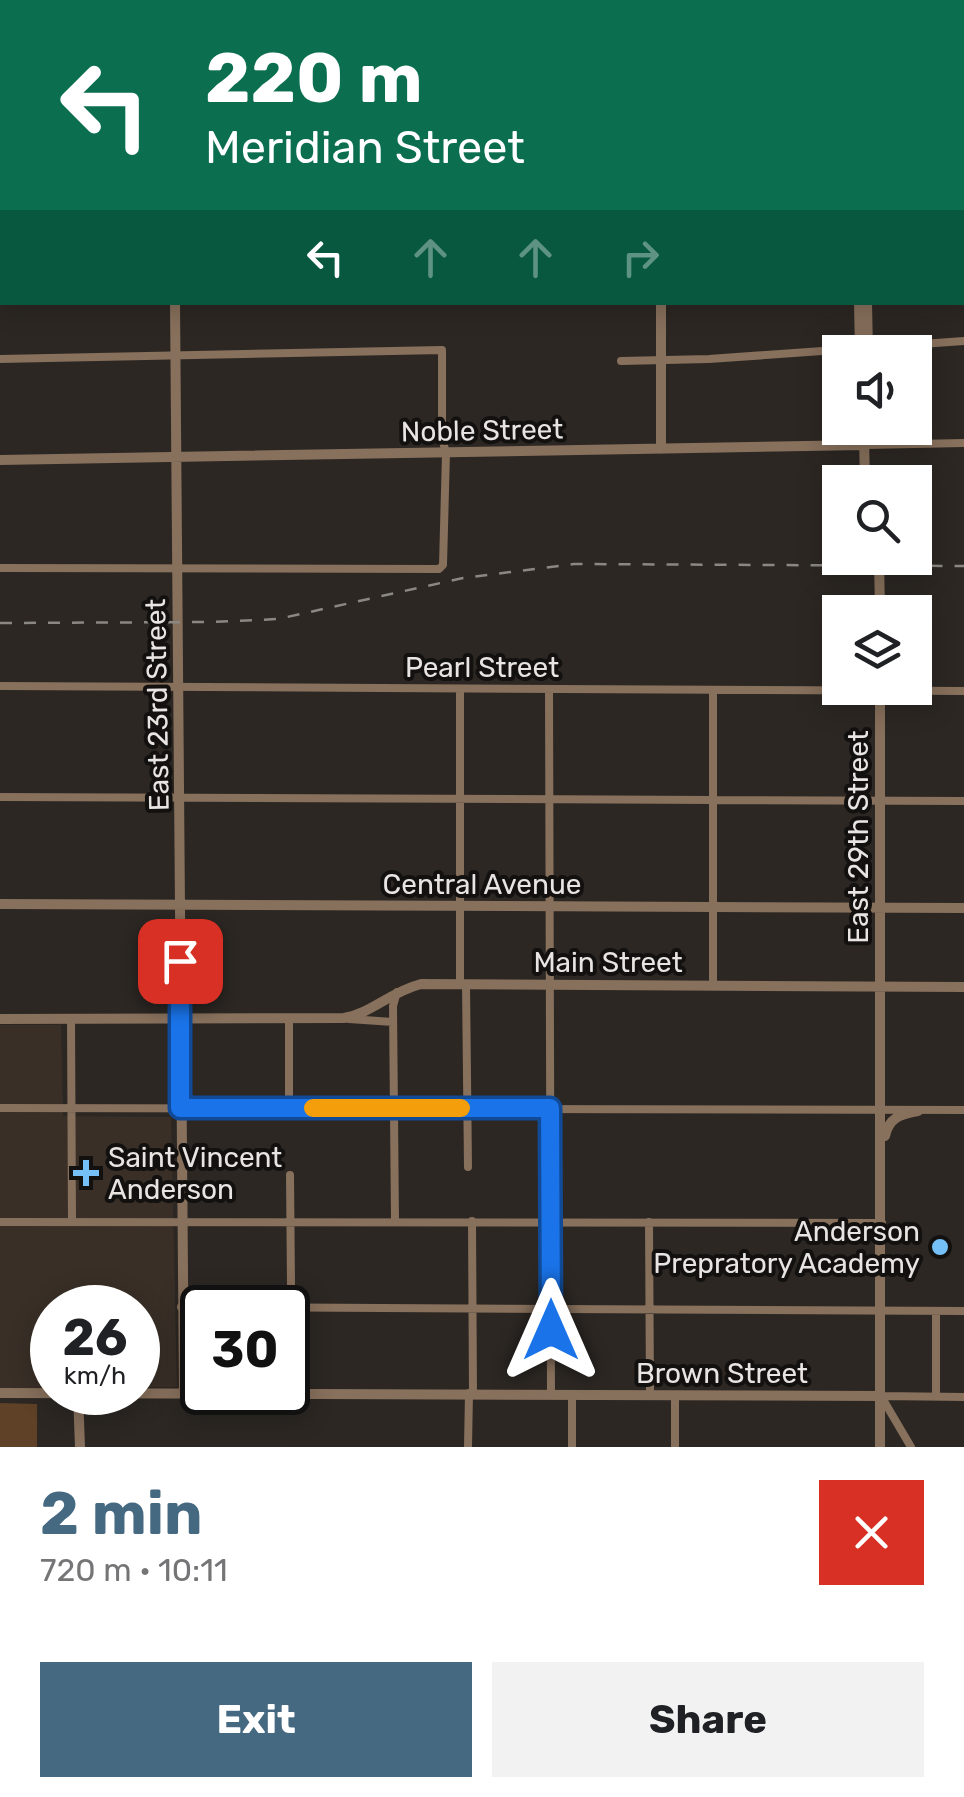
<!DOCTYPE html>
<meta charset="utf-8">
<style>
:root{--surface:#fff;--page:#f2f2f2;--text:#202124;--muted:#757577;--accent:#466982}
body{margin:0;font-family:Rubik,sans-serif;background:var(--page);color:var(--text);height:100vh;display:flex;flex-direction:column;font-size:38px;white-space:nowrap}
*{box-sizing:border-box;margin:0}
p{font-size:32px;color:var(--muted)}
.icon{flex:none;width:55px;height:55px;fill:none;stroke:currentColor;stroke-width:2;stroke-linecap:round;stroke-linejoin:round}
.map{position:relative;height:1447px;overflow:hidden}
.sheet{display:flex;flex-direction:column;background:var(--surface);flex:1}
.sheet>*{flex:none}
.top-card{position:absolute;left:0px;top:0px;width:965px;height:305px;box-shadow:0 5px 25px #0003;background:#0b6e4f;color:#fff;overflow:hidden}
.fabs{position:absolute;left:822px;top:335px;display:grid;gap:20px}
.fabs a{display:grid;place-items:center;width:110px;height:110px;border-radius:0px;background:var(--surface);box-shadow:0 5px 25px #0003;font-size:50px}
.speed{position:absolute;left:30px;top:1285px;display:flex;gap:20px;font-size:50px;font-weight:700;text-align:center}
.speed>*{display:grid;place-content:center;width:130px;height:130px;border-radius:50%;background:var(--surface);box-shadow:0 5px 25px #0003;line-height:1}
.speed small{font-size:25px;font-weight:400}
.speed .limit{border:5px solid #111;border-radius:15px;background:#fff;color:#111}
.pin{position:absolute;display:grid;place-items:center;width:85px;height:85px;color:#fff;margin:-42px;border-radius:20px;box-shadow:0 5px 15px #0006}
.me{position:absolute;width:110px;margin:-55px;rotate:0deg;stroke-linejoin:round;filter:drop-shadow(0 0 8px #0008)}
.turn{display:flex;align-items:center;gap:35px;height:210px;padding:0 40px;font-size:45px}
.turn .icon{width:130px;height:130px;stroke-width:2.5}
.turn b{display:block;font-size:70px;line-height:85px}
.lanes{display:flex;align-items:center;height:95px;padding:0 40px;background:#0003;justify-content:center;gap:50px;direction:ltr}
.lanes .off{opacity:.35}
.round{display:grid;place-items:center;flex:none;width:105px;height:105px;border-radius:0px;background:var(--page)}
.head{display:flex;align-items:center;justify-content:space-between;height:170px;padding:0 40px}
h1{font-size:60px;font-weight:700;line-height:75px;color:var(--accent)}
.button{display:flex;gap:20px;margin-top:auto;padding:20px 40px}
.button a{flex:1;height:115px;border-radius:0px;background:var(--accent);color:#fff;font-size:40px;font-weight:700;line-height:115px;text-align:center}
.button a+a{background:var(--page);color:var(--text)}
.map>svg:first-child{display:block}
.built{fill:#392f27}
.green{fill:#5e4126}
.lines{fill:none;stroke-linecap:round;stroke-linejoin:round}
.minor{stroke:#87705c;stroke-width:8}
.tertiary{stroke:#87705c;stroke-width:10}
.rail{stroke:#8b8783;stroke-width:2.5;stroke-dasharray:12 12;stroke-linecap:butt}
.route-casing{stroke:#114b97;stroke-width:25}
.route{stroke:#1a73e8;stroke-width:18}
.slow{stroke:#f59e0b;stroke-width:18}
.poi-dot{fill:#75c0f6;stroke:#13110f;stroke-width:4}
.labels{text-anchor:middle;stroke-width:8;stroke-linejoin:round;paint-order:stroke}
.street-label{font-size:28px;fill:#e7e4e1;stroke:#13110f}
.poi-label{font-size:28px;fill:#e7e4e1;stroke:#13110f;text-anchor:start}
</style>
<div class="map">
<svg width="964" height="1447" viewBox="0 0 964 1447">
<rect width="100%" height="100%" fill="#2c2723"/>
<path class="built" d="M0,1025H61L63,1116L171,1117L177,1387H138V1308H52V1388H0Z"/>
<path class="green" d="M0,1403L37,1404V1447H0Z"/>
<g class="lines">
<path class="minor" d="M309,0V2
M556,0V2
M33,2V0
M763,2V0
M962,154H964
M0,165H2
M962,252H964
M0,269H2
M0,359L442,350V438L446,453L443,565L439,569L0,568
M621,361L709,359L964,341
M864,445L964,443
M0,686L964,691
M549,689L551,1394
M0,797L964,801
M460,984V689
M466,984L468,1167
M713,984V690
M71,1018L72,1221
M289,1018V1108
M349,1019L393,1022
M0,1108L964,1110
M290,1175L292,1394
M395,1221L393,1006L397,992
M472,1221L473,1393
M0,1222L882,1223
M649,1222L650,1394
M181,1307L964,1311
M936,1311V1396
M881,1396L964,1397
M881,1396L911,1447
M468,1447L469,1393
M572,1447V1395
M675,1447V1395"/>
<path class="tertiary" d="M661,0V2
M864,0V2
M171,2V0
M962,55H964
M0,60H2
M175,302L184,1393
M661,302V449
M859,302L860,352
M867,302L868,352
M0,460L864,445
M865,482L864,437L869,428
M879,558L880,612
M880,688V1447
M0,904L964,908
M0,1019L344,1018C372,1013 390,992 421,984L964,987
M885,1136C889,1118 900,1114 918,1111
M0,1393L881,1396
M78,1393L80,1447"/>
<path class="rail" d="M0,623L213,622L278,619L463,578L574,564L964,566"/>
</g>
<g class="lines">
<g class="route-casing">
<path id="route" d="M180,961V1108H550L551,1330"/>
</g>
<use href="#route" class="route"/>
<path class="slow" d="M313,1108H461"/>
</g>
<g class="poi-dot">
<path d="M81 1158h10v10h10v10h-10v10h-10v-10h-10v-10h10z"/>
<circle cx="940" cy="1247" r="10"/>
</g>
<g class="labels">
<g class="street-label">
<text transform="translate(482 430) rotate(-1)" y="10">Noble Street</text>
<text x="482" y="677">Pearl Street</text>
<text transform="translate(157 705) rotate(-91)" y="10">East 23rd Street</text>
<text transform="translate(858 837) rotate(-90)" y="10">East 29th Street</text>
<text x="482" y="894">Central Avenue</text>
<text x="608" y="972">Main Street</text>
<text x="722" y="1383">Brown Street</text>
</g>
<g class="poi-label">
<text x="108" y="1167">Saint Vincent<tspan x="108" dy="32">Anderson</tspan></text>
<text x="920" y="1241" text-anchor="end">Anderson<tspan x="920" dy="32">Prepratory Academy</tspan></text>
</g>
</g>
</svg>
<div class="fabs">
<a><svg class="icon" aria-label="sound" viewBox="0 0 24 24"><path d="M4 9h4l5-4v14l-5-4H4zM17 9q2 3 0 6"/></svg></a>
<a><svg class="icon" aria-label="search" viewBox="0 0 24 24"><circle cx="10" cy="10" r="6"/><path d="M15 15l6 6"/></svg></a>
<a><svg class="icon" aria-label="layers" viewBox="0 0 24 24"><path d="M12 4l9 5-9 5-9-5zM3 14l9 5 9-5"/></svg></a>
</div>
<div class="speed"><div>26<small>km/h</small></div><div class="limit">30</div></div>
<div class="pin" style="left:180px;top:961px;background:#d93025"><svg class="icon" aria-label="arrive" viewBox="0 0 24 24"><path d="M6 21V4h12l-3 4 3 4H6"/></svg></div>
<svg class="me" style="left:551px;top:1330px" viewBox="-20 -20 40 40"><path d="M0-17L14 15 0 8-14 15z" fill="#1a73e8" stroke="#fff" stroke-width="4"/></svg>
<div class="top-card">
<div class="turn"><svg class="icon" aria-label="left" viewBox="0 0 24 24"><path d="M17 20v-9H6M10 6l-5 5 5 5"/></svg><div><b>220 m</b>Meridian Street</div></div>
<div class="lanes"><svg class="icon" aria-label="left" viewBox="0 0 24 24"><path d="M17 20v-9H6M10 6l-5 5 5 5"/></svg><svg class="icon off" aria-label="ahead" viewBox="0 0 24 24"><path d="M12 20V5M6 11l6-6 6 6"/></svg><svg class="icon off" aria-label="ahead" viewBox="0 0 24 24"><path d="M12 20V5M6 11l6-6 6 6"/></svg><svg class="icon off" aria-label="right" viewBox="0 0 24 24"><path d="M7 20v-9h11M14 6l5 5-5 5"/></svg></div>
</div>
</div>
<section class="sheet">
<div class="head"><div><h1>2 min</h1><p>720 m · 10:11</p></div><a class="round" style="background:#d93025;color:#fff"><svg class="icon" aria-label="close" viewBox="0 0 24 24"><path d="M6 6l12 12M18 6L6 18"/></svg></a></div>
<div class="button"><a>Exit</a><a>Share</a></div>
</section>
